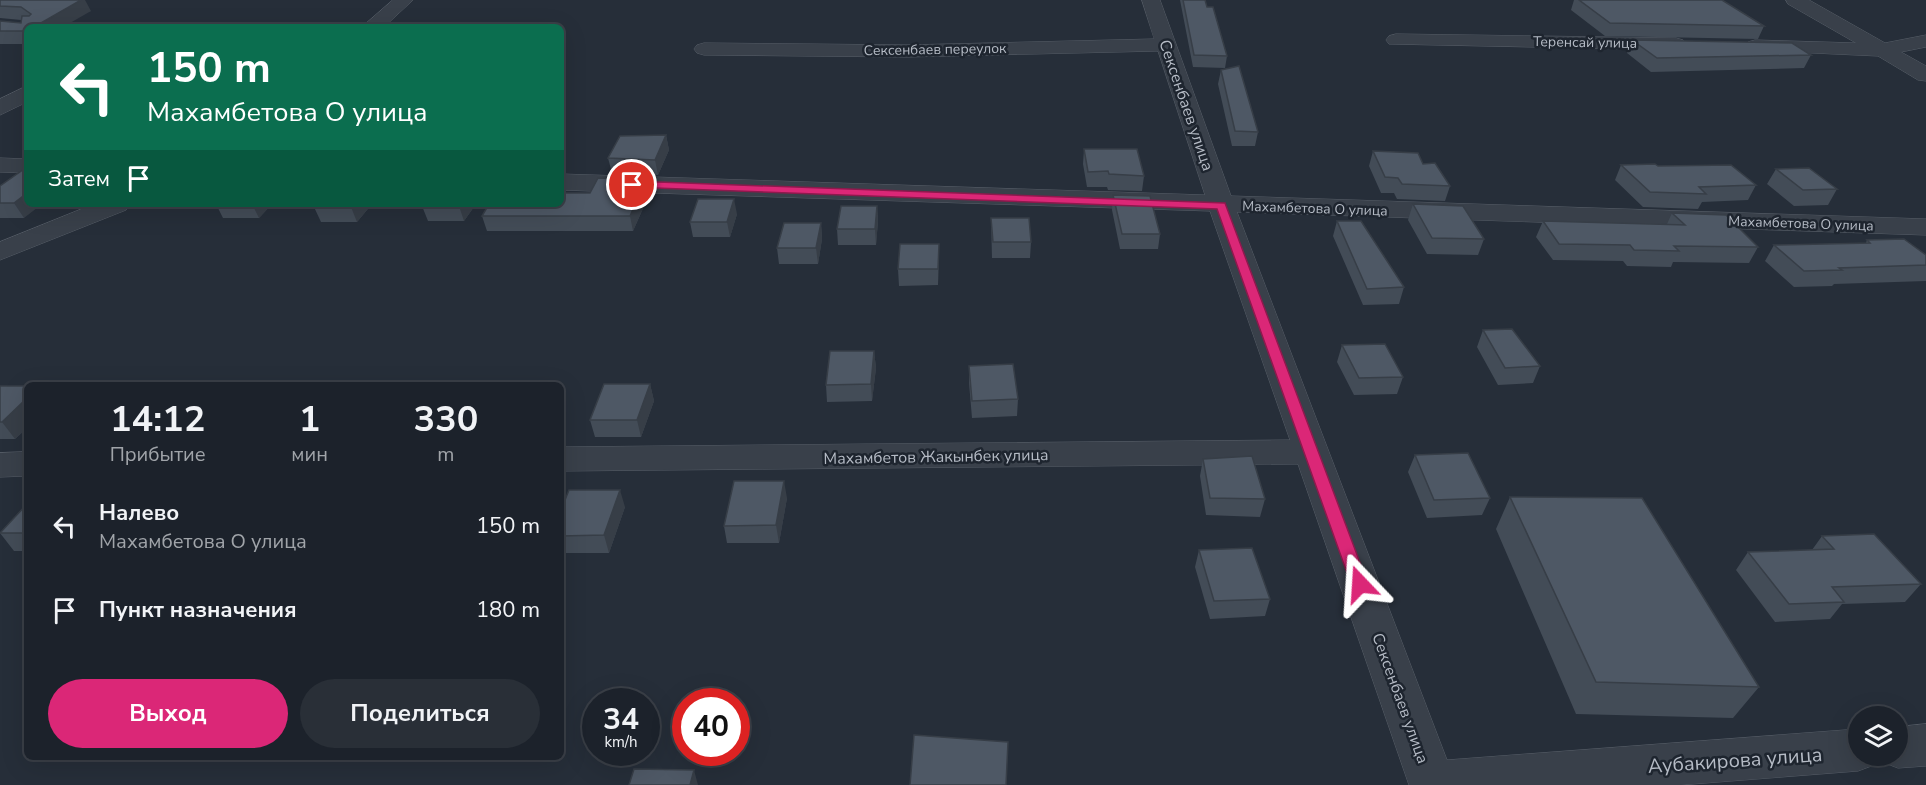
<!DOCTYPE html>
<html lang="ru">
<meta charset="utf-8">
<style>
:root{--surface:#1c222b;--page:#292f37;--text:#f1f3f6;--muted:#a0a4a9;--line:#3a3f47;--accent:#db2777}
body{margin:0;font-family:"Nunito Sans",sans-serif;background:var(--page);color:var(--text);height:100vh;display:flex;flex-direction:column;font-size:22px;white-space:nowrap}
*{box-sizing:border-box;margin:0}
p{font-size:20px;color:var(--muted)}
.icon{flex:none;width:33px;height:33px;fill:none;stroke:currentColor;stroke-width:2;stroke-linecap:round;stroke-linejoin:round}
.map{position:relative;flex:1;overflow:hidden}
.details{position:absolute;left:24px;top:382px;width:540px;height:378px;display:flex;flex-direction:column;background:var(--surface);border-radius:9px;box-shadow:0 6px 24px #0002,0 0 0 2px var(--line)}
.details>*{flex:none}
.top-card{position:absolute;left:24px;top:24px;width:540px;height:183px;border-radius:9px;box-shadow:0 6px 24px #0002,0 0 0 2px var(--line);background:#0b6e4f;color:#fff;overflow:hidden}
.fabs{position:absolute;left:1848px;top:706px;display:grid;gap:12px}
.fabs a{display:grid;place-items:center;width:60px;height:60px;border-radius:50%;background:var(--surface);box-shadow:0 6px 24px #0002,0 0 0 2px var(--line);font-size:30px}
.speed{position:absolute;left:582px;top:688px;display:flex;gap:12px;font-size:30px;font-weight:700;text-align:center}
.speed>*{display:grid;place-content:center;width:78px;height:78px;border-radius:50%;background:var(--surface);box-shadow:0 6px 24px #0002,0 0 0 2px var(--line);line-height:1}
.speed small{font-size:15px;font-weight:400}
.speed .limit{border:9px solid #d22;background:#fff;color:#111}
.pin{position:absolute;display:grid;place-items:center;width:51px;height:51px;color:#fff;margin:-26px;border:3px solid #fff;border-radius:50%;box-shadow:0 2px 6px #0007}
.me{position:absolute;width:66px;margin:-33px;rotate:340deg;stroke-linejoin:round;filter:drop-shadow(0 0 4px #0008)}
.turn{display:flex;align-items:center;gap:21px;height:126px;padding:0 24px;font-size:27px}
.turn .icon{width:78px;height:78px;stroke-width:2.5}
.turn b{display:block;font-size:42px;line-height:51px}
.then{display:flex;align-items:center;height:57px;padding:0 24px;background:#0003;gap:12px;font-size:22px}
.eta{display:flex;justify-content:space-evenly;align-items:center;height:102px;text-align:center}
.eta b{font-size:36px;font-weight:700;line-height:42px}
.cta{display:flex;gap:12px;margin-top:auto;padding:12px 24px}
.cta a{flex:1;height:69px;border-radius:36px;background:var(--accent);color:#fff;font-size:24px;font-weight:700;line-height:69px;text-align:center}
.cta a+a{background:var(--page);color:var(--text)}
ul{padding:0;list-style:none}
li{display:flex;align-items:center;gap:18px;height:84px;padding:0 24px}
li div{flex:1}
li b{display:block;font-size:22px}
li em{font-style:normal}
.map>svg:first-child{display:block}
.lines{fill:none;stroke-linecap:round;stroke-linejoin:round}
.minor-casing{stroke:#575e68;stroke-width:1}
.minor{fill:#39404a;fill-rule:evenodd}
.wall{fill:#434c57}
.shaded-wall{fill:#373e47}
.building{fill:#4e5865;stroke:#373e47;stroke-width:1.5}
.route{fill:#db2777;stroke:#8e194d;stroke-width:1.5}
.labels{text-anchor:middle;stroke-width:5;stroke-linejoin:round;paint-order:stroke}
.far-street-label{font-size:14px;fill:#b5bbc5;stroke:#1e252f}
.street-label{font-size:16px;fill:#b5bbc5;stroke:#1e252f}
.near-street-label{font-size:20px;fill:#b5bbc5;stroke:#1e252f}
</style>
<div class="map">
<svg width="1926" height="785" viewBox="0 0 1926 785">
<rect width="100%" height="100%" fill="#262e39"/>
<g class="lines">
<g class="minor-casing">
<path id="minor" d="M393,0H413L384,27H362Z
M1142,0H1160L1231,196L1926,219V235L1237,212L1447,760L1858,729V756H1878L1874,765L1858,771L1680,785H1409L1298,464L561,471V447L1290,440L1210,211L561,190V174L1205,195L1158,51L907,57L704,55L697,53L694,49L697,45L704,43L907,45L1154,39Z
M1786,0H1809L1885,43L1926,35V47L1901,52L1926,66V81L1918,80L1878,56L1748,50L1745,46L1748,42L1755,40L1856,43L1788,4Z
M1396,34L1676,38L1683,40L1686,44L1683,48L1676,50L1389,44L1386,40L1389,36Z
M27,86V102L0,115V99Z
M0,158L27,159V173L0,172Z
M94,204H130L126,210L0,260V242Z
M27,452V476L0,477V453Z
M1926,724V766L1898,768L1882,762L1879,756H1898V727Z"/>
</g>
<use href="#minor" class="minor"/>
</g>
<path class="wall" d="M0,0L91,11L27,27V44H0V21L21,23V20L0,18Z
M1180,0H1205L1207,7L1227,56L1225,68L1193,67Z
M1574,0H1722L1764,26L1758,39L1605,36L1571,10Z
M1632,40L1811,55L1804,68L1651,72L1627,53Z
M1221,70L1258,132L1255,146H1232L1218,84Z
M666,135L669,150L658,175L612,173L608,158Z
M1084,149L1144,176L1142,191L1108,190L1107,187H1087L1083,164Z
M1373,151L1423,164L1450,186L1445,201L1397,199L1394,193H1381L1369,166Z
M1621,165L1658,166L1756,185L1748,200L1702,202L1698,209L1643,207L1615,180Z
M27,167L24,218H0V186Z
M1776,169L1837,189L1828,205L1794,206L1767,184Z
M646,180L649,195L633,231H487L482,216L590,193Z
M1113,195L1160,234L1158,249H1120L1112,210Z
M216,204H272L259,218H223Z
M317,204H372L357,222H321L314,207Z
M424,204H476L464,221H428L422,206Z
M1413,204L1484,239L1478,255L1427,254L1408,220Z
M877,206L878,221L876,245H838L837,229Z
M1672,213L1758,247L1749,263L1673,262L1671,267L1627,266L1623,261L1553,260L1536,237L1543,221L1667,224Z
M737,214L730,237H693L690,222Z
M991,218L1031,242L1030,258H992Z
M1337,221L1404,287L1399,304L1363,305L1333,236Z
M821,223L822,239L818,264H779L777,248Z
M1867,240L1926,255V281L1834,284L1832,286L1794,287L1765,261L1774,245L1866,243Z
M939,244L938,285L899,286L898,269Z
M1483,330L1540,366L1533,383L1498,385L1477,347Z
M1342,345L1403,377L1397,394L1354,395L1337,362Z
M874,351L876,368L872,401L827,402L826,385Z
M969,366L1018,399L1017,416L972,418L969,383Z
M650,384L654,401L641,437H595L590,420Z
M0,386H27V428L15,439H0Z
M1415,455L1490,498L1482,515L1427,518L1408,472Z
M1203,459L1265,499L1260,517L1206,515L1200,476Z
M1510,497L1759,687L1733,718L1576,714L1496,529Z
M787,498L779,543H727L724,526Z
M27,504V551H14L0,533Z
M625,507L609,553H561V510Z
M1822,536L1921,584L1905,602L1842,604L1830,619L1775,622L1736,570L1748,552L1812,550Z
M1199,550L1270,599L1265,616L1210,619L1195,567Z"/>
<path class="shaded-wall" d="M81,0H85L91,11L63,27H34Z
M666,135L669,150L658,175L655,160Z
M646,180L649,195L633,231L630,216Z
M27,193V204H42L24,218L14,203Z
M734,199L737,214L730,237L727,222Z
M252,204H272L259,218Z
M353,204H372L357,222L351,207Z
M460,204H476L464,221L459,206Z
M877,206L878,221L876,245L875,229Z
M821,223L822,239L818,264L816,248Z
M939,244V260L938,285V269Z
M874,351L876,368L872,401L871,384Z
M650,384L654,401L641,437L637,420Z
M27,398V428L15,439L2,422Z
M784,481L787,498L779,543L776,525Z
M620,490L625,507L609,553L604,535Z
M694,770L698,785H690Z"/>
<path class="building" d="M0,0H81L34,27H27V31H0V21L21,23L22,16H29L31,14L21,7L0,6Z
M1183,0H1205L1207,7H1213L1227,56L1194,55Z
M1579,0H1722L1764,26L1610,23Z
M1632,40L1792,43L1811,55L1657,58Z
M1239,66L1258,132L1235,131L1221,70Z
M666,135L655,160L608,158L620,136Z
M1084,149H1137L1144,176L1109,174L1108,171L1088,172Z
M1373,151L1418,153L1423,164L1435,163L1450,186L1402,184L1398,178L1385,177Z
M1655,164L1658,166L1731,165L1756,185L1699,187L1706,194L1650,192L1621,165Z
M27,167V193L14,203H0V186Z
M1809,168L1837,189L1803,190L1776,169Z
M598,178L646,180L630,216H482L489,204H561V193H590Z
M1113,195L1150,196L1160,234H1122Z
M698,199H734L727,222H690Z
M317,204H353L351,207H314Z
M424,204H460L459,206H422Z
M1413,204L1463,206L1484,239L1432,238Z
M841,206H877L875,229H837Z
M1672,213L1726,215L1758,247L1674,246L1679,251L1634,250L1630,245L1559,244L1543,221L1685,225Z
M991,218H1029L1031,242H993Z
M1337,221H1361L1404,287L1367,289Z
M784,223H821L816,248H777Z
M1904,239L1926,255V265L1839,268L1842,270L1804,271L1774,245L1870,243L1867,240Z
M900,244H939L938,269H898Z
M1512,329L1540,366L1505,368L1483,330Z
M1385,344L1403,377L1359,378L1342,345Z
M830,351H874L871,384L826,385Z
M1013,364L1018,399L972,401L969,366Z
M604,384H650L637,420H590Z
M255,385H301L255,386Z
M0,386H27V398L2,422H0Z
M1468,453L1490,498L1434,500L1415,455Z
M1252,456L1265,499L1210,498L1203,459Z
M734,481H784L776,525L724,526Z
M569,490H620L604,535L561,536V510Z
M1510,497L1642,498L1759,687L1596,682Z
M27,504V533H0Z
M1874,534L1921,584L1832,587L1844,602L1789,604L1748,552L1834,549L1822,536Z
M1252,548L1270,599L1214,601L1199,550Z
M914,735L1008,742L1006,785H910Z
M634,769L694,770L690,785H629Z"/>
<path class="route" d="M632,181L1225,203L1368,584L1366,589L1360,591L1354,589L1351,584L1217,209L628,187V182Z"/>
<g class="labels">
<g class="far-street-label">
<text transform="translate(1585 42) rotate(1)" y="5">Теренсай улица</text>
<text transform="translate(935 49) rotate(-1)" y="5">Сексенбаев переулок</text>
<text transform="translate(1315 208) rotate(2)" y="5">Махамбетова О улица</text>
<text transform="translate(1801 223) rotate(2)" y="5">Махамбетова О улица</text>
</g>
<g class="street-label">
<text transform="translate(1187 105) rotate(71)" y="6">Сексенбаев улица</text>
<text transform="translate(936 456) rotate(-1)" y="6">Махамбетов Жакынбек улица</text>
<text transform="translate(1401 698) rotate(70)" y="6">Сексенбаев улица</text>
</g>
<g class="near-street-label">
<text transform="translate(1735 760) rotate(-4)" y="7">Аубакирова улица</text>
</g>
</g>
</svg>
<div class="fabs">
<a><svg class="icon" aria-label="layers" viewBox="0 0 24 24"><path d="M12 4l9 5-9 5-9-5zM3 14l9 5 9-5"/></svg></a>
</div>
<div class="speed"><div>34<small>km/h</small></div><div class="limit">40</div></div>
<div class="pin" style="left:632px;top:185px;background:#d93025"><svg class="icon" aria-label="arrive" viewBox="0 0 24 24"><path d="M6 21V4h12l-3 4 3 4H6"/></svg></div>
<svg class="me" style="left:1360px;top:584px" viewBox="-20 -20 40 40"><path d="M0-17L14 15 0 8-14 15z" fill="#db2777" stroke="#fff" stroke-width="4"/></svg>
<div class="top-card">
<div class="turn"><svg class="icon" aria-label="left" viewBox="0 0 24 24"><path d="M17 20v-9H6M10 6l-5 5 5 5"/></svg><div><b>150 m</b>Махамбетова О улица</div></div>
<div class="then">Затем<svg class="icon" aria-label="arrive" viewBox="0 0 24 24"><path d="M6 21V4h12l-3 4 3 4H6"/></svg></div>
</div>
<section class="details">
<div class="eta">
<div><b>14:12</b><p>Прибытие</p></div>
<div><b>1</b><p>мин</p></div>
<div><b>330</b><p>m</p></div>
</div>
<ul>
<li><svg class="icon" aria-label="left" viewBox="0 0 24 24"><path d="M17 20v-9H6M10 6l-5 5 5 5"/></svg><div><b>Налево</b><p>Махамбетова О улица</p></div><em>150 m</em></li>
<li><svg class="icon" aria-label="arrive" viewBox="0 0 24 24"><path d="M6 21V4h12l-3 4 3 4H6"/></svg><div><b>Пункт назначения</b></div><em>180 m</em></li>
</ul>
<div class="cta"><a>Выход</a><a>Поделиться</a></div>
</section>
</div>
